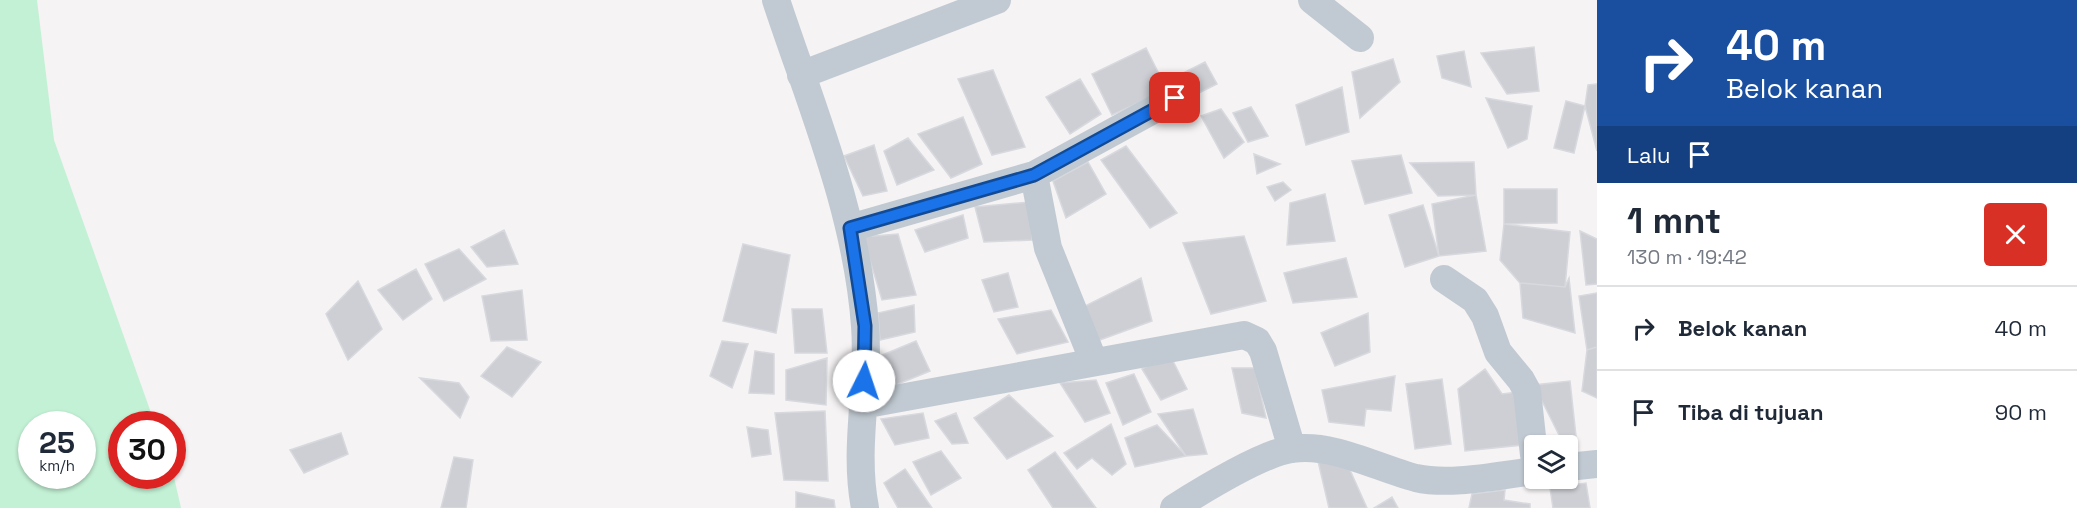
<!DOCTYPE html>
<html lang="id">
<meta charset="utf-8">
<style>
:root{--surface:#fff;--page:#f6f6f7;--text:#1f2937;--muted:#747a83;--line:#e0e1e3}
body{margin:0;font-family:"Space Grotesk",sans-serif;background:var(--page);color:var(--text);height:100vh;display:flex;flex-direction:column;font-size:22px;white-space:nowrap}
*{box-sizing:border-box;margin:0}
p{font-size:20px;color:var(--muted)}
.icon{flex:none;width:33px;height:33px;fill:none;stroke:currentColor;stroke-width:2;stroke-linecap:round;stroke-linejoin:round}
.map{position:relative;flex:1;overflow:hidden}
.panel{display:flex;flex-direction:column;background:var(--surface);width:480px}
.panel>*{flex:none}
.banner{background:#1a4fa0;color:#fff;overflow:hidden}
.buttons{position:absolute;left:1524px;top:435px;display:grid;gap:12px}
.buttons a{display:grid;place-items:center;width:54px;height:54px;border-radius:6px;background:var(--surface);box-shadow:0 2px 4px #0004;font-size:30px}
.speed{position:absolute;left:18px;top:411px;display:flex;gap:12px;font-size:30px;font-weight:700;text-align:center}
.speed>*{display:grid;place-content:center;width:78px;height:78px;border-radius:50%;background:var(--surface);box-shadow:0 2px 4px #0004;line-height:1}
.speed small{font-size:15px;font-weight:400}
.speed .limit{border:9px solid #d22;background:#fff;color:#111}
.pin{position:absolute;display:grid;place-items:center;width:51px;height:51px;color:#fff;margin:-26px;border-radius:12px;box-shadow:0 3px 9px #0006}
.me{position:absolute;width:66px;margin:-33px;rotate:4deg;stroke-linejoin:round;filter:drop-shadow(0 0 4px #0008)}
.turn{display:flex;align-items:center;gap:21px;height:126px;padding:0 30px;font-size:27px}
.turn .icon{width:78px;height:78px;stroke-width:2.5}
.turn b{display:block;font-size:42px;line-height:51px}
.then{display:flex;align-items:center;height:57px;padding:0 30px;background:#0003;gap:12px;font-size:22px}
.round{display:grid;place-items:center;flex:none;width:63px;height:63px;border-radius:6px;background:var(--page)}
.headline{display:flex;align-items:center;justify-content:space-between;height:102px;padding:0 30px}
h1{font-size:36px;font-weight:700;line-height:45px}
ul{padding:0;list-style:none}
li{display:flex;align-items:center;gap:18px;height:84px;padding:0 30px;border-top:2px solid var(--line)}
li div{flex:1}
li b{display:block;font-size:22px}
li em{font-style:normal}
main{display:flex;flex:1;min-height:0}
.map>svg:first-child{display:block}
.green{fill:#c3f1d5;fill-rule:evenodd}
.building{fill:#cdcfd5;stroke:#d7d9de;stroke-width:1.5}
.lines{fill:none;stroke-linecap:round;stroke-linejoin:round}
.street{stroke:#c1cad2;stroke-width:28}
.route-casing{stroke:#114b97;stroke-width:15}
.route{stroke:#1a73e8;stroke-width:10}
</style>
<main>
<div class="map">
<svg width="1597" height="508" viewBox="0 0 1597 508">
<rect width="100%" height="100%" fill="#f5f3f3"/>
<path class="green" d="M0,0H37L54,140L155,424H122V476H172L173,473L181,508H0ZM32,424H82V476H32Z"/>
<path class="building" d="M1534,47L1539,91L1507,94L1481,53Z
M1146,48L1167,90L1112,115L1092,74Z
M1464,51L1471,87L1442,78L1437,56Z
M1393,59L1400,82L1360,118L1352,72Z
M1205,62L1217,84L1189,98L1177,76Z
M993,70L1025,147L992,155L958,79Z
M1080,79L1101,114L1070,134L1046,97Z
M1597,84V151L1585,106L1588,85Z
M1342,87L1349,132L1306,145L1296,105Z
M1486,98L1532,106L1527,139L1508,148Z
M1566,101L1585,106L1574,153L1554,148Z
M1251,107L1268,136L1248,142L1233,113Z
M1221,109L1244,142L1224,158L1201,116Z
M963,117L982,164L951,178L918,134Z
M908,138L934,170L897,185L884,151Z
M874,145L887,191L863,196L844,156Z
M1126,146L1177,213L1150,228L1101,160Z
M1254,154L1280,164L1257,174Z
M1401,155L1412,193L1365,204L1352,161Z
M1088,162L1106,194L1066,218L1053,181Z
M1474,162L1476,195L1438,196L1410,163Z
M1283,182L1291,190L1275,201L1267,187Z
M1504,189H1557V223L1504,224Z
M1325,194L1335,241L1287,245L1290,203Z
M1476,195L1486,251L1439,256L1432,204Z
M1030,202L1032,240L984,242L975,207Z
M1423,205L1439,256L1405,267L1389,215Z
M963,215L968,238L925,252L915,230Z
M1504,224L1570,232L1565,287L1520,283L1500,260Z
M504,230L518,264L487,267L471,247Z
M1580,231L1597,239V284L1586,285Z
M898,234L916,295L882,300L863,237Z
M1244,236L1266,301L1211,314L1183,243Z
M743,244L790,255L776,333L723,321Z
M459,249L486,279L444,301L425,264Z
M1346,258L1357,297L1293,303L1284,273Z
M416,269L432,299L403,320L378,290Z
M1008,273L1018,307L994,312L982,280Z
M1141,278L1152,321L1097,341L1083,307Z
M1569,278L1575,333L1523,318L1520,283L1565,287Z
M358,281L382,329L348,360L326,314Z
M522,290L527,340L491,341L482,296Z
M1597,293V347L1587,350L1579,296Z
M914,305L915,332L880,340L878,313Z
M792,309H822L827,353H795Z
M1051,310L1068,342L1017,354L998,319Z
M1368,313L1370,352L1335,366L1321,333Z
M722,341L748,344L732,388L710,376Z
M916,341L930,371L886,389L880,356Z
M507,347L541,362L512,397L481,376Z
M1597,347V398L1582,391L1587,350Z
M755,351L774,354V394L749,393Z
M1169,353L1187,389L1161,400L1142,369Z
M827,358L826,405L786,400V370Z
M1232,368H1255L1266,418L1242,413Z
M1485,369L1502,394L1526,391L1532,444L1465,451L1458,389Z
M1134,374L1151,412L1123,425L1106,383Z
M1395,376L1391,411L1366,409L1364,426L1329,422L1322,390Z
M420,378L459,383L469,397L460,418Z
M1442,379L1451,444L1415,449L1406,384Z
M1096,380L1110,413L1085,422L1060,383Z
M1570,381L1576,436L1560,437L1534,385Z
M1009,395L1053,436L1007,459L974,418Z
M1193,409L1207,454L1186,456L1158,414Z
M825,411L828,481L784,480L775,413Z
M923,413L929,438L895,445L881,419Z
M956,413L968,443L952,444L935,421Z
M1111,424L1126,464L1112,475L1092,458L1077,469L1064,453Z
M1157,425L1186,456L1135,467L1125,438Z
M747,427L768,430L771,454L752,457Z
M341,433L348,454L304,473L290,450Z
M941,451L961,478L931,495L913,462Z
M1055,452L1096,508H1053L1028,470Z
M454,457L473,460L466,508H441Z
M1317,457L1350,470L1367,508H1329Z
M905,469L932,508H898L884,483Z
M1586,483L1590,508H1553L1550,488Z
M1505,490L1504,500L1530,504V508H1469L1472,494Z
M796,492L834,500L835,508H796Z
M1392,497L1398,508H1374Z"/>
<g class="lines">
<path class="street" d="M776,0C811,106 857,213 865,326C870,387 853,446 865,508
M1312,0L1360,38
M801,75L997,0
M1034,175L1175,98
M850,228L1034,175L1048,248L1094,362
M1444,279L1475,300L1485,316L1498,352L1521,380L1527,391L1534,455
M862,405L1244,335L1257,341L1263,351L1292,449
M1568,467L1597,464
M1174,508C1201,491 1263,453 1292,449C1334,443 1377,468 1416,478C1451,486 1499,475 1534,471"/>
</g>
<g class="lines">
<g class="route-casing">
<path id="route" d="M864,381L865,326L850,228L1034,175L1175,98"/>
</g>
<use href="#route" class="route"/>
</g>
</svg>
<div class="buttons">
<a><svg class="icon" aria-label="layers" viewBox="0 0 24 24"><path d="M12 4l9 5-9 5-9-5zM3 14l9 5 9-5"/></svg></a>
</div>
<div class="speed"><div>25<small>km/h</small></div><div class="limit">30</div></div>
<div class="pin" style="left:1175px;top:98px;background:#d93025"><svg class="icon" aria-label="arrive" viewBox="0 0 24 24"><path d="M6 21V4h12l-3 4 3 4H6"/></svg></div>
<svg class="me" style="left:864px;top:381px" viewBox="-20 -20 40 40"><circle r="19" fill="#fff"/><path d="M0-13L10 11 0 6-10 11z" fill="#1a73e8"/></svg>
</div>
<section class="panel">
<div class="banner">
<div class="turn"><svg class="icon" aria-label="right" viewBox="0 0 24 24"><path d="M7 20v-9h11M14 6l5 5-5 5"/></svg><div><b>40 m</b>Belok kanan</div></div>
<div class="then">Lalu<svg class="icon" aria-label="arrive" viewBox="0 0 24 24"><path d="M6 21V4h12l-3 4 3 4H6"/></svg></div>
</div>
<div class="headline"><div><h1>1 mnt</h1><p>130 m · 19:42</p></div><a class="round" style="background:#d93025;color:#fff"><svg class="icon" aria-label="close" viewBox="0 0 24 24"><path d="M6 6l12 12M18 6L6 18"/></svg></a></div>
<ul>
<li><svg class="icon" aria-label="right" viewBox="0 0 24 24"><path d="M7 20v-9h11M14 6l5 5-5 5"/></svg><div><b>Belok kanan</b></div><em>40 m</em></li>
<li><svg class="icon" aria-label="arrive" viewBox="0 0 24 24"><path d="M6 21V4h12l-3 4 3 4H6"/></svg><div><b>Tiba di tujuan</b></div><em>90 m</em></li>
</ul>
</section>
</main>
